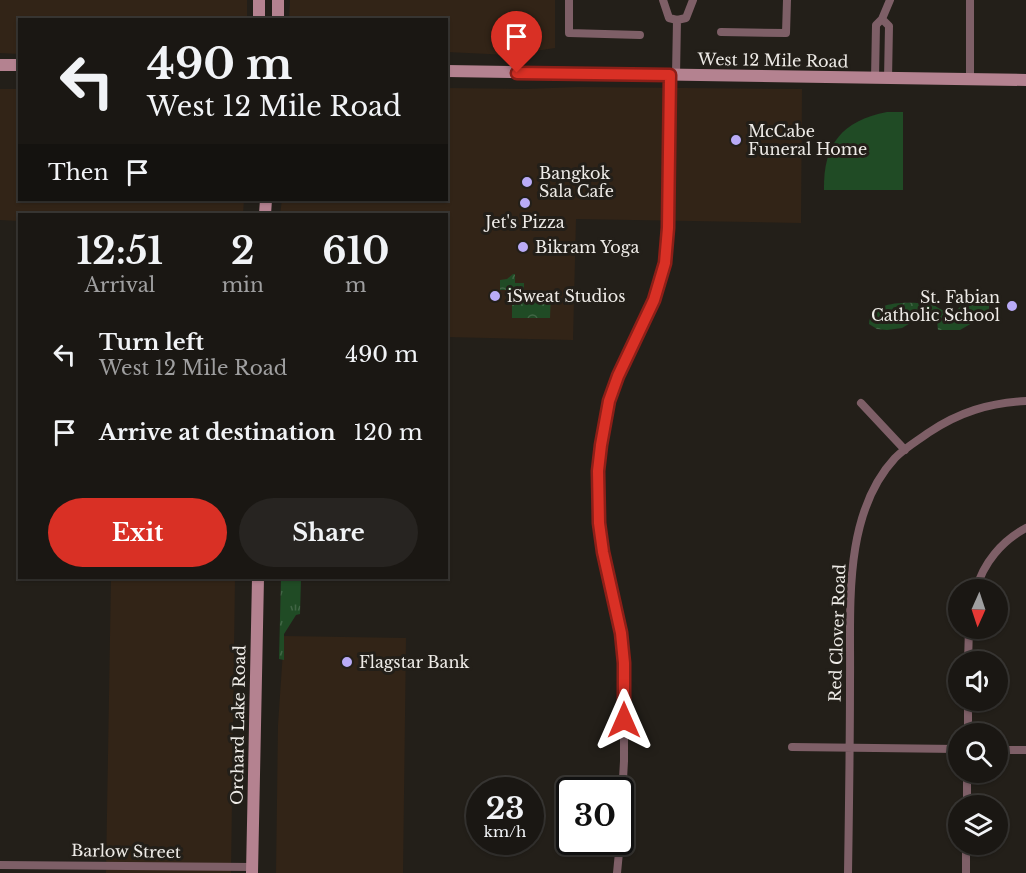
<!DOCTYPE html>
<style>
:root{--surface:#1a1713;--page:#272421;--text:#f1f3f6;--muted:#9f9fa0;--line:#383633;--accent:#d93025}
body{margin:0;font-family:"Libre Baskerville",serif;background:var(--page);color:var(--text);height:100vh;display:flex;flex-direction:column;font-size:22px;white-space:nowrap}
*{box-sizing:border-box;margin:0}
p{font-size:20px;color:var(--muted)}
.icon{flex:none;width:33px;height:33px;fill:none;stroke:currentColor;stroke-width:2;stroke-linecap:round;stroke-linejoin:round}
.map{position:relative;flex:1;overflow:hidden}
.sheet{position:absolute;left:18px;top:213px;width:430px;height:366px;display:flex;flex-direction:column;background:var(--surface);border-radius:0px;box-shadow:0 2px 4px #0004,0 0 0 2px var(--line)}
.sheet>*{flex:none}
.banner{position:absolute;left:18px;top:18px;width:430px;height:183px;border-radius:0px;box-shadow:0 2px 4px #0004,0 0 0 2px var(--line);background:#1a1713;color:var(--text);overflow:hidden}
.needle{width:39px;rotate:183deg}
.buttons{position:absolute;left:948px;top:579px;display:grid;gap:12px}
.buttons a{display:grid;place-items:center;width:60px;height:60px;border-radius:50%;background:var(--surface);box-shadow:0 2px 4px #0004,0 0 0 2px var(--line);font-size:30px}
.speed{position:absolute;left:466px;top:777px;display:flex;gap:12px;font-size:30px;font-weight:700;text-align:center}
.speed>*{display:grid;place-content:center;width:78px;height:78px;border-radius:50%;background:var(--surface);box-shadow:0 2px 4px #0004,0 0 0 2px var(--line);line-height:1}
.speed small{font-size:15px;font-weight:400}
.speed .limit{border:3px solid #111;border-radius:9px;background:#fff;color:#111}
.pin{position:absolute;display:grid;place-items:center;width:51px;height:51px;color:#fff;margin:-62px -26px;border-radius:50% 50% 50% 0;rotate:-45deg;box-shadow:0 0 6px #0007}
.pin .icon{rotate:45deg}
.me{position:absolute;width:66px;margin:-33px;rotate:0deg;stroke-linejoin:round;filter:drop-shadow(0 0 4px #0008)}
.turn{display:flex;align-items:center;gap:21px;height:126px;padding:0 30px;font-size:27px}
.turn .icon{width:78px;height:78px;stroke-width:2.5}
.turn b{display:block;font-size:42px;line-height:51px}
.then{display:flex;align-items:center;height:57px;padding:0 30px;background:#0003;gap:12px;font-size:22px}
.eta{display:flex;justify-content:space-evenly;align-items:center;height:102px;text-align:center}
.eta b{font-size:36px;font-weight:800;line-height:42px}
.button{display:flex;gap:12px;margin-top:auto;padding:12px 30px}
.button a{flex:1;height:69px;border-radius:36px;background:var(--accent);color:#fff;font-size:24px;font-weight:800;line-height:69px;text-align:center}
.button a+a{background:var(--page);color:var(--text)}
ul{padding:0;list-style:none}
li{display:flex;align-items:center;gap:18px;height:78px;padding:0 30px}
li div{flex:1}
li b{display:block;font-size:22px}
li em{font-style:normal}
.map>svg:first-child{display:block}
.commercial{fill:#322417}
.grass{fill:url(#grass-tufts)}
.park{fill:url(#park-crowns)}
.pitch{fill:#204b25}
.lines{fill:none;stroke-linecap:round;stroke-linejoin:round}
.minor{stroke:#7e5f67;stroke-width:8}
.secondary{stroke:#b48290;stroke-width:12}
.route-casing{stroke:#8d1f18;stroke-width:15}
.route{stroke:#d93025;stroke-width:10}
.poi-dot{fill:#b9abf7;stroke:#231f19;stroke-width:2}
.labels{text-anchor:middle;stroke-width:6;stroke-linejoin:round;paint-order:stroke}
.street-label{font-size:16px;fill:#eeebe7;stroke:#231f19}
.poi-label{font-size:16px;fill:#eeebe7;stroke:#231f19;text-anchor:start}
</style>
<div class="map">
<svg width="1026" height="873" viewBox="0 0 1026 873">
<defs>
<pattern id="grass-tufts" width="24" height="20" patternUnits="userSpaceOnUse" patternTransform="scale(1.5)"><rect width="24" height="20" fill="#204b25"/><path d="M3 7l-1-3M5 7V3M7 7l1-3M15 17l-1-3M17 17v-4M19 17l1-3" fill="none" stroke="#416545"/></pattern>
<pattern id="park-crowns" width="20" height="18" patternUnits="userSpaceOnUse" patternTransform="scale(1.5)"><rect width="20" height="18" fill="#204b25"/><path d="M2 6a3 3 0 1 1 6 0M12 15a3 3 0 1 1 6 0" fill="none" stroke="#416545"/></pattern>
</defs>
<rect width="100%" height="100%" fill="#231f19"/>
<path class="commercial" d="M0,0H247V19L20,20L19,54L0,53Z
M290,0H555V48L509,55L447,52V20L289,19Z
M579,87L802,89L801,223L576,219L573,340L447,337V214H280L282,200H447V88L525,89Z
M0,89H19L20,200H244L243,214H20L19,221L0,220Z
M111,578H235L231,873H106Z
M284,636L406,638L403,873H276L278,725Z"/>
<path class="grass" d="M281,578H301L300,614L296,615L284,634V660L279,659Z"/>
<path class="park" d="M513,274H515V283H524V291H551L550,318H512V299L506,298V290H500V280L507,279Z
M985,295L990,297L988,317L979,319L960,330H938L937,321L933,317L922,316L902,328L887,330L877,329L869,324C870,299 911,302 929,304C940,306 940,313 955,312L964,303L981,300Z"/>
<path class="pitch" d="M887,112H903V190H824C823,144 842,121 887,112Z"/>
<g class="lines">
<path class="minor" d="M569,0V33L640,35
M663,0L669,18L677,20
M882,19L889,26L888,79
M677,20L686,18L693,0
M721,32L786,33L787,0
M676,75L677,20
M875,79L876,25L882,19L890,0
M970,80V0
M861,403L905,450
M976,590C983,563 1002,541 1026,528
M968,662L969,628
M968,734V700
M792,747L958,749
M998,750H1026
M967,806V772
M621,817L624,761V663L621,633L603,552L599,523L598,471L601,445L609,401L618,376L654,300L665,263L668,228L670,75
M0,865L252,867
M617,873L620,842
M848,873C849,809 850,745 850,681C851,610 842,515 895,458C905,448 917,441 928,433C959,412 989,403 1026,401
M966,873V844"/>
<path class="secondary" d="M259,20V0
M278,20V0
M0,65H20
M447,71L1026,80
M265,214L266,200
M252,873L258,578"/>
</g>
<g class="lines">
<g class="route-casing">
<path id="route" d="M517,73L670,75L668,228L665,263L654,300L618,376L609,401L601,445L598,471L599,523L603,552L621,633L624,663V720"/>
</g>
<use href="#route" class="route"/>
</g>
<g class="poi-dot">
<circle cx="736" cy="140" r="6"/>
<circle cx="527" cy="182" r="6"/>
<circle cx="525" cy="203" r="6"/>
<circle cx="523" cy="247" r="6"/>
<circle cx="495" cy="296" r="6"/>
<circle cx="1012" cy="306" r="6"/>
<circle cx="347" cy="662" r="6"/>
</g>
<g class="labels">
<g class="street-label">
<text transform="translate(773 60) rotate(1)" y="6">West 12 Mile Road</text>
<text transform="translate(837 633) rotate(-88)" y="6">Red Clover Road</text>
<text transform="translate(238 725) rotate(-89)" y="6">Orchard Lake Road</text>
<text transform="translate(126 851) rotate(1)" y="6">Barlow Street</text>
</g>
<g class="poi-label">
<text x="748" y="137">McCabe<tspan x="748" dy="18">Funeral Home</tspan></text>
<text x="539" y="179">Bangkok<tspan x="539" dy="18">Sala Cafe</tspan></text>
<text x="525" y="228" text-anchor="middle">Jet's Pizza</text>
<text x="535" y="253">Bikram Yoga</text>
<text x="507" y="302">iSweat Studios</text>
<text x="1000" y="303" text-anchor="end">St. Fabian<tspan x="1000" dy="18">Catholic School</tspan></text>
<text x="359" y="668">Flagstar Bank</text>
</g>
</g>
</svg>
<div class="buttons">
<a><svg class="needle" viewBox="-14 -14 28 28"><path d="M0-13l5 13h-10z" fill="#e53935"/><path d="M0 13l5-13h-10z" fill="#9f9fa0"/></svg></a>
<a><svg class="icon" aria-label="sound" viewBox="0 0 24 24"><path d="M4 9h4l5-4v14l-5-4H4zM17 9q2 3 0 6"/></svg></a>
<a><svg class="icon" aria-label="search" viewBox="0 0 24 24"><circle cx="10" cy="10" r="6"/><path d="M15 15l6 6"/></svg></a>
<a><svg class="icon" aria-label="layers" viewBox="0 0 24 24"><path d="M12 4l9 5-9 5-9-5zM3 14l9 5 9-5"/></svg></a>
</div>
<div class="speed"><div>23<small>km/h</small></div><div class="limit">30</div></div>
<div class="pin" style="left:517px;top:73px;background:#d93025"><svg class="icon" aria-label="arrive" viewBox="0 0 24 24"><path d="M6 21V4h12l-3 4 3 4H6"/></svg></div>
<svg class="me" style="left:624px;top:720px" viewBox="-20 -20 40 40"><path d="M0-17L14 15 0 8-14 15z" fill="#d93025" stroke="#fff" stroke-width="4"/></svg>
<div class="banner">
<div class="turn"><svg class="icon" aria-label="left" viewBox="0 0 24 24"><path d="M17 20v-9H6M10 6l-5 5 5 5"/></svg><div><b>490 m</b>West 12 Mile Road</div></div>
<div class="then">Then<svg class="icon" aria-label="arrive" viewBox="0 0 24 24"><path d="M6 21V4h12l-3 4 3 4H6"/></svg></div>
</div>
<section class="sheet">
<div class="eta">
<div><b>12:51</b><p>Arrival</p></div>
<div><b>2</b><p>min</p></div>
<div><b>610</b><p>m</p></div>
</div>
<ul>
<li><svg class="icon" aria-label="left" viewBox="0 0 24 24"><path d="M17 20v-9H6M10 6l-5 5 5 5"/></svg><div><b>Turn left</b><p>West 12 Mile Road</p></div><em>490 m</em></li>
<li><svg class="icon" aria-label="arrive" viewBox="0 0 24 24"><path d="M6 21V4h12l-3 4 3 4H6"/></svg><div><b>Arrive at destination</b></div><em>120 m</em></li>
</ul>
<div class="button"><a>Exit</a><a>Share</a></div>
</section>
</div>
